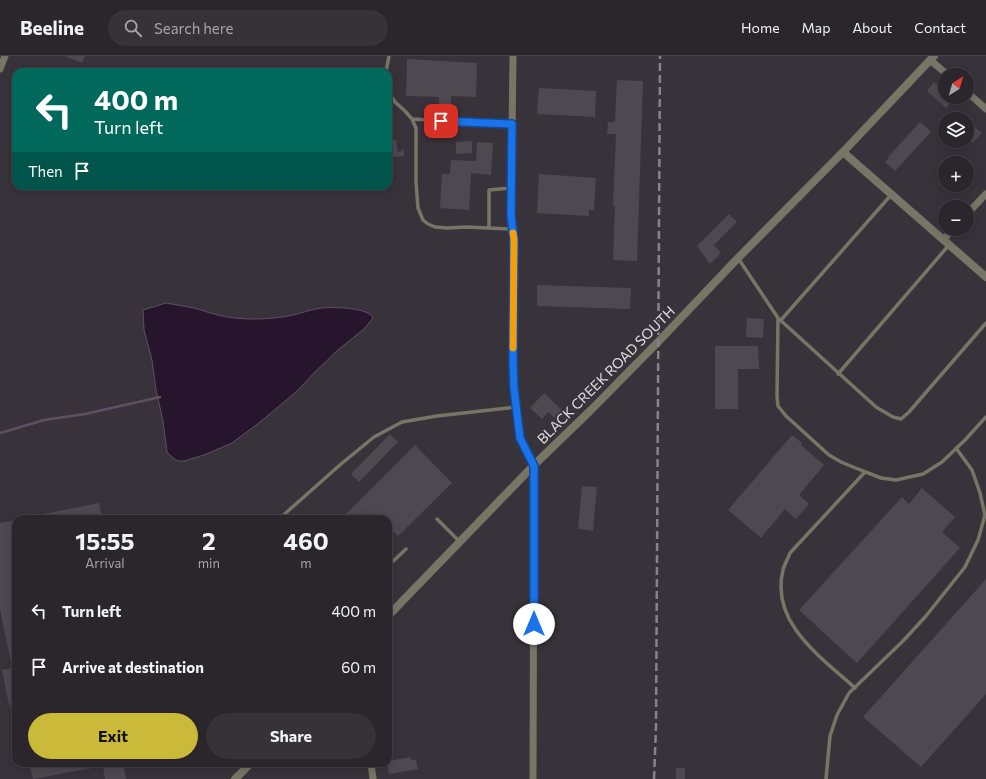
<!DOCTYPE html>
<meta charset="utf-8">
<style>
:root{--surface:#2a262c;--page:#363238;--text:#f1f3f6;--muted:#a5a5a9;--line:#464348;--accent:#cbb939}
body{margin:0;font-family:Commissioner,sans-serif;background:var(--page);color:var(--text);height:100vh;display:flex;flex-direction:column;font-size:15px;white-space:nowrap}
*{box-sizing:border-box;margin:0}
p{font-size:13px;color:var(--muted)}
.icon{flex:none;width:22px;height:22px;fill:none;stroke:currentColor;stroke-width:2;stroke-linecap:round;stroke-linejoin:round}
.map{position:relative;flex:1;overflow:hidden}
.details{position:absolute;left:12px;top:459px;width:380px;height:252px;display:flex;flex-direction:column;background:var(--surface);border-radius:12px;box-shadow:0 2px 10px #0003,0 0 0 1px var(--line)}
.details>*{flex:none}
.banner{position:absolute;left:12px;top:12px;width:380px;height:122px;border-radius:12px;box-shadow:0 2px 10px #0003,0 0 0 1px var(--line);background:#00695c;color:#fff;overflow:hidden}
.needle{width:26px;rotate:37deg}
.fabs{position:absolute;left:938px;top:12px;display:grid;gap:8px}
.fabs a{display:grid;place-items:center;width:36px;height:36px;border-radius:50%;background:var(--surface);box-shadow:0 2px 10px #0003,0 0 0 1px var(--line);font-size:20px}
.pin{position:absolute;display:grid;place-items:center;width:34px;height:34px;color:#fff;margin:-17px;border-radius:8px;box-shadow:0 2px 6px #0006}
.me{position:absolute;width:44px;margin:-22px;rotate:0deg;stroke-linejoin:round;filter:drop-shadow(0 0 3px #0008)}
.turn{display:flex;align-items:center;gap:14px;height:84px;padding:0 16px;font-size:18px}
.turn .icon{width:52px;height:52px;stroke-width:2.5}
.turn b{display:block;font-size:28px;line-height:34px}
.then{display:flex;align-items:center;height:38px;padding:0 16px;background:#0003;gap:8px;font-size:15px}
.eta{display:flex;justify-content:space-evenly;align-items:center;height:68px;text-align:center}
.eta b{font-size:24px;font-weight:700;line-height:28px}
.cta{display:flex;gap:8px;margin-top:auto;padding:8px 16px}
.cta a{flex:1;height:46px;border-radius:24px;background:var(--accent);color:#111;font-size:16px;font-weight:700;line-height:46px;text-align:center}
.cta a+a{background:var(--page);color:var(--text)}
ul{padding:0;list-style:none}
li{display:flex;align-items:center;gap:12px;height:56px;padding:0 16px}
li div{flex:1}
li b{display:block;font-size:15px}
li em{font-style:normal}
header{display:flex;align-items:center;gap:24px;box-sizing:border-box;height:56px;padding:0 20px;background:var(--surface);border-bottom:1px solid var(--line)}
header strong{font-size:19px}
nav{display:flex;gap:22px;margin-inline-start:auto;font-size:14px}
.search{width:280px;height:36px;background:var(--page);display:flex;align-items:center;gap:10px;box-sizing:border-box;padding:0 14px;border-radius:22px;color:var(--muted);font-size:15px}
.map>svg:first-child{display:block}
.water{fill:#27142d;stroke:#5e5063}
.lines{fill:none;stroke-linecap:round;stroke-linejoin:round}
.stream{stroke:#5e5063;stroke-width:2.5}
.building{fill:#4e4950}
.service{stroke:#777565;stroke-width:3.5}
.minor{stroke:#777565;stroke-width:7}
.tertiary{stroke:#777565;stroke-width:8}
.rail{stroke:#878389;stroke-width:2.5;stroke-dasharray:8 4;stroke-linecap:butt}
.route-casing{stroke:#114b97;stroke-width:10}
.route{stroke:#1a73e8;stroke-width:7}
.slow{stroke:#f59e0b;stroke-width:7}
.labels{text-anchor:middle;stroke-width:4;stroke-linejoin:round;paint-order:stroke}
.street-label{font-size:14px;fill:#e0dde1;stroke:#38333a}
</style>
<header>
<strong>Beeline</strong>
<div class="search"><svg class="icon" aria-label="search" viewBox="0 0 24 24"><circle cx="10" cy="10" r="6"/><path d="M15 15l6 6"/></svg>Search here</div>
<nav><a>Home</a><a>Map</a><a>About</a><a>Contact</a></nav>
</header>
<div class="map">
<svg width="986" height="723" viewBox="0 0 986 723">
<rect width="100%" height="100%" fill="#38333a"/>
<path class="water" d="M166,247C175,249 185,250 194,252C208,256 221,261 235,262C251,264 272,263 288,260C299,258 309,254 321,252C332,251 368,251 373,262L364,273L339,293L315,316L296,336L260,366L232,387L204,399L184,405H178L173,402L167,396L163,365L156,334L152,304L144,274L143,254Z"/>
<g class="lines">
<path class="stream" d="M0,377L44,364L85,358L160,341"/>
</g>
<path class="building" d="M65,0H85L82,7Z
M407,3L477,7L476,41L451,40V48H439V41L406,40Z
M617,24L643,25L637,205L613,204L615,150H613L616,78H607L608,66H615Z
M934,26L942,32L940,33L945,37V41H949L947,43L951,46L946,52L927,35Z
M539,32L596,35L595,61L537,58Z
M967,64L982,77L973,87L967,82Z
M920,66L931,76L895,115L885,106L889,102L888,101Z
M388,84H396L398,96L402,95V92H403L404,100L390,101Z
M472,85V97L456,98V86Z
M477,86L493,87L491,119L471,117L469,154L440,152L442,118H450L451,104L476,105Z
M539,118L596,122L594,154H589V160L537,157Z
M729,158L737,166L714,189L721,197L710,208L697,190Z
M537,229L631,232L630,253L537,250Z
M747,262L764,263L763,282L746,281Z
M715,290H758L759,313H738V353H715Z
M544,337L564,356L557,364L548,356L542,363L530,352Z
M390,378L398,386L359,426L351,418Z
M792,379L802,387L801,389L824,409L799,439L809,448L796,463L785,453L761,482L728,454Z
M415,389L452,427L398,480L388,471V463H341Z
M582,430L597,431L593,475L578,473Z
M922,432L955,461L942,476L960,492L857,607L799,554L902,441L909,448Z
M99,447L102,463H23V462Z
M16,464V648L9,649L2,614L12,612L0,553V467Z
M986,523V638L921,711L863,661Z
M411,701V704H416L418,713L389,718L387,707H388V705Z
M29,707H123L126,723H105L103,710L33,723Z
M676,712H685V723H676Z"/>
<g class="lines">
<path class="service" d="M386,16L389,0
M388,36L395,46L405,55L412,63L416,72V126L418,152L423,164L428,168L435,171L447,172L466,171L512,173
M412,63L463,66L512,68
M489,172V134L511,132
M738,202L778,262L876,351L893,361L901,363L909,356L986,267
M778,262L777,340L778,350L786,360L829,399L841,406L853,411L881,422L896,424L923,418L942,406L965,384L986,361
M781,264L891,139
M838,318L949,189
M279,463L341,408L374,381L402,366L437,360L516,351
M437,463L460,486
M388,510L406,493
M855,632C821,601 770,567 783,514C784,509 788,503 790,497L865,416
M826,723L830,680L837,659L849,637L903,585L926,560L965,511L978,484L985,459L980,437L972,414L956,392"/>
<path class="minor" d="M513,0L511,160L514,183L513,306L514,333L520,383L534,409L533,723
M930,4L948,19
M0,13L5,0
M967,36L986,53
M967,158L986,138
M943,184L953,173
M371,707L373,723"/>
<path class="tertiary" d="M843,96L986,221
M388,560L534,409L591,354L658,286L738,202L843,96L934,0
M235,723L251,707"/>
<path class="rail" d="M654,723L656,671L660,0"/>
</g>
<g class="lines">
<g class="route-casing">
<path id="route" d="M441,65L512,68L511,160L514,183L513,306L514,333L520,382L534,410V568"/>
</g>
<use href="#route" class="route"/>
<path class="slow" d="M513,292L514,183L513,177"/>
</g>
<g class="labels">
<g class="street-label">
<text transform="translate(606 319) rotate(-45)" y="5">BLACK CREEK ROAD SOUTH</text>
</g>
</g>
</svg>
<div class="fabs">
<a><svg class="needle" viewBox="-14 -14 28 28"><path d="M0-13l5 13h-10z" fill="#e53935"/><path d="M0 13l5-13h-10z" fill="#a5a5a9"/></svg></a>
<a><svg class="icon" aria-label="layers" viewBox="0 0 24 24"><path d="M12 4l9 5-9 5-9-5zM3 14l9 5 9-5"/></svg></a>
<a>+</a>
<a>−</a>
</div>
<div class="pin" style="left:441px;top:65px;background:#d93025"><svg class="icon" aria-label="arrive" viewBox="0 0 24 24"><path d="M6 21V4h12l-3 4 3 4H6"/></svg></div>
<svg class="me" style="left:534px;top:568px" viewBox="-20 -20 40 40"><circle r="19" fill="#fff"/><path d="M0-13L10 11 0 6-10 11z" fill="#1a73e8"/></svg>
<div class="banner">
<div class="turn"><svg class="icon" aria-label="left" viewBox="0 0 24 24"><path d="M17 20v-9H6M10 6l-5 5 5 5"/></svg><div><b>400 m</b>Turn left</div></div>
<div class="then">Then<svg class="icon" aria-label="arrive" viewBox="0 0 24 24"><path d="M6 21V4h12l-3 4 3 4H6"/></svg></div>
</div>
<section class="details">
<div class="eta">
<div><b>15:55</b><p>Arrival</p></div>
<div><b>2</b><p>min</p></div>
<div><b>460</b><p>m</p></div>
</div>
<ul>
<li><svg class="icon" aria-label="left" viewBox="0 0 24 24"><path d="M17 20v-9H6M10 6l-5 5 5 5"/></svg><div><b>Turn left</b></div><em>400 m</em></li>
<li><svg class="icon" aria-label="arrive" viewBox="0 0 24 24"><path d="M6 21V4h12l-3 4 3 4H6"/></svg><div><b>Arrive at destination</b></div><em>60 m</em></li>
</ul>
<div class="cta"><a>Exit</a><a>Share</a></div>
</section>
</div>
